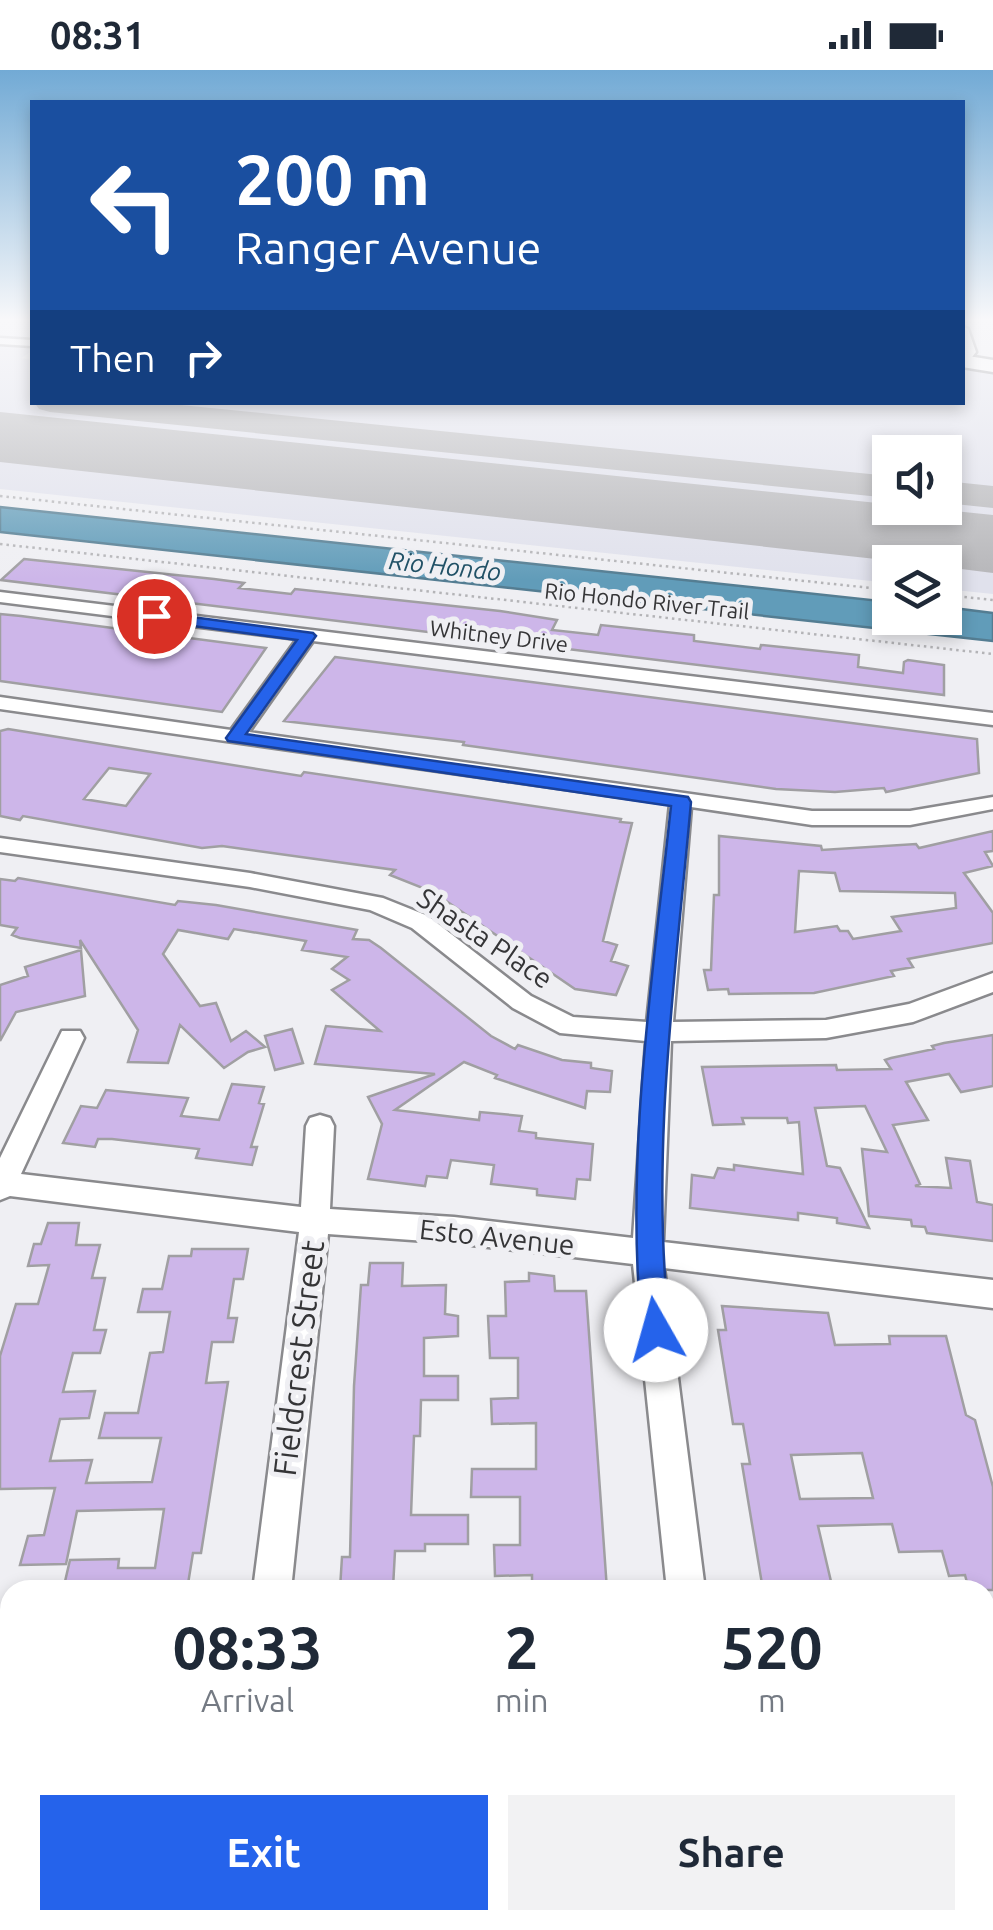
<!DOCTYPE html>
<style>
:root{--surface:#fff;--page:#f2f2f3;--text:#1f2937;--muted:#747a83;--accent:#2563eb}
body{margin:0;font-family:Ubuntu,sans-serif;background:var(--page);color:var(--text);height:100vh;display:flex;flex-direction:column;font-size:38px;white-space:nowrap}
*{box-sizing:border-box;margin:0}
p{font-size:32px;color:var(--muted)}
.icon{flex:none;width:55px;height:55px;fill:none;stroke:currentColor;stroke-width:2;stroke-linecap:round;stroke-linejoin:round}
.map{position:relative;flex:1;overflow:hidden}
.details{position:absolute;left:0px;top:1510px;width:995px;height:350px;display:flex;flex-direction:column;background:var(--surface);border-radius:30px 30px 0 0;box-shadow:0 5px 15px #0003}
.details>*{flex:none}
.banner{position:absolute;left:30px;top:30px;width:935px;height:305px;border-radius:0px;box-shadow:0 5px 15px #0003;background:#1a4fa0;color:#fff;overflow:hidden}
.buttons{position:absolute;left:872px;top:365px;display:grid;gap:20px}
.buttons a{display:grid;place-items:center;width:90px;height:90px;border-radius:0px;background:var(--surface);box-shadow:0 5px 15px #0003;font-size:50px}
.pin{position:absolute;display:grid;place-items:center;width:85px;height:85px;color:#fff;margin:-42px;border:5px solid #fff;border-radius:50%;box-shadow:0 2px 10px #0007}
.me{position:absolute;width:110px;margin:-55px;rotate:353deg;stroke-linejoin:round;filter:drop-shadow(0 0 8px #0008)}
.turn{display:flex;align-items:center;gap:35px;height:210px;padding:0 40px;font-size:45px}
.turn .icon{width:130px;height:130px;stroke-width:2.5}
.turn b{display:block;font-size:70px;line-height:85px}
.then{display:flex;align-items:center;height:95px;padding:0 40px;background:#0003;gap:20px;font-size:38px}
.eta{display:flex;justify-content:space-evenly;align-items:center;height:170px;text-align:center}
.eta b{font-size:60px;font-weight:600;line-height:70px}
.button{display:flex;gap:20px;margin-top:auto;padding:20px 40px}
.button a{flex:1;height:115px;border-radius:0px;background:var(--accent);color:#fff;font-size:40px;font-weight:600;line-height:115px;text-align:center}
.button a+a{background:var(--page);color:var(--text)}
.status{display:flex;justify-content:space-between;align-items:center;height:70px;padding:0 50px;background:var(--surface);direction:ltr}
.status svg{height:28px;fill:currentColor}
.map>svg:first-child{display:block}
.built{fill:#e0e1ec;fill-rule:evenodd}
.water{fill:#619cb9;stroke:#547d92;stroke-width:2.5}
.lines{fill:none;stroke-linecap:round;stroke-linejoin:round}
.taxiway{fill:#b6b6b9;fill-rule:evenodd}
.runway{fill:#b6b6b9;fill-rule:evenodd}
.building{fill:#cdb6e9;stroke:#a09fa2;stroke-width:2.5;fill-rule:evenodd}
.minor-casing{stroke:#8a8a8d;stroke-width:5}
.primary-casing{stroke:#8a8a8d;stroke-width:5}
.path{stroke:#b4b4b7;stroke-width:2.5;stroke-dasharray:2.5 4;stroke-linecap:butt}
.minor{fill:#fff;fill-rule:evenodd}
.primary{fill:#fff;fill-rule:evenodd}
.route{fill:#2563eb;stroke:#184099;stroke-width:2.5}
.labels{text-anchor:middle;stroke-width:10;stroke-linejoin:round;paint-order:stroke}
.far-street-label{font-size:22px;fill:#353537;stroke:#efeff3}
.far-water-label{font-size:25px;font-style:italic;fill:#215166;stroke:#efeff3}
.street-label{font-size:28px;fill:#353537;stroke:#efeff3}
.near-street-label{font-size:32px;fill:#353537;stroke:#efeff3}
</style>
<div class="status"><b>08:31</b><svg viewBox="0 0 49 12"><path d="M0 12V9h3v3zM5 12V6h3v6zM10 12V3h3v9zM15 12V0h3v12zM26 1h20v11H26zM47 4h2v5h-2z"/></svg></div>
<div class="map">
<svg width="993" height="1860" viewBox="0 0 993 1860">
<rect width="100%" height="100%" fill="#efeff3"/>
<path class="built" d="M0,273L32,276V281L21,288L32,290V332H962L963,297L993,301V524L945,519V492H890V513L0,419ZM890,382H945V438H890Z"/>
<path class="water" d="M0,437L890,532V548H945V537L993,543V571L0,462Z"/>
<g class="lines">
<path class="taxiway" d="M34,332H151L890,406V428L50,342L39,339Z
M945,411L993,416V438L945,433Z"/>
<path class="runway" d="M0,342L993,445V503L945,497V492H903L0,392Z"/>
</g>
<path class="building" d="M24,489L214,509L244,513L239,518L291,524L295,519L500,541L557,550L552,560L598,565L601,555L694,565V571L760,579L761,575L859,585L858,597L903,603L904,592L908,590L944,595V625L1,510Z
M0,544L21,546L266,578L222,642L0,611Z
M335,587L977,669L979,703L886,722L884,718L835,722L776,719L463,675L464,672L284,651Z
M8,659L301,706L304,702L621,749L620,752L632,753L603,871L617,875L611,891L628,896L616,925L575,919L433,822L390,805L395,800L222,776L202,778L23,746L20,750L0,746V661ZM109,698L150,704L126,736L84,729Z
M993,761V781L985,782L993,796L964,803L993,843V873L908,889L913,897L891,901L894,906L814,923L729,924L728,919L708,920L704,900H711L714,825H719V766L821,776L822,780L916,774L919,778ZM799,801L835,803L840,821L955,823L956,838L892,847L901,861L853,869L848,861H840L837,856L795,862Z
M18,808L175,835L178,831L216,835L357,860L353,869L369,870L381,878L491,966L515,979L518,975L562,990L591,993V998L612,1001L610,1022L587,1021L585,1038L495,1008L497,1005L464,992L395,1040L479,1050L480,1042L522,1046L519,1061L536,1063V1068L593,1074L590,1110L577,1109L575,1129L537,1125V1119L491,1114L494,1095L451,1090L447,1108L427,1106L425,1116L368,1109L382,1054L368,1027L435,1004L315,994L326,956L380,961L332,920L349,910L332,899L347,887L302,880L306,871L234,859L228,869L178,860L163,884L200,936L216,933L231,971L246,961L265,977L248,982L224,998L180,955L168,993L128,992L138,960L80,870L81,878L20,868L12,865L17,858L0,855V809L15,811Z
M81,880L85,926L16,942L0,971V915L28,906L25,897Z
M292,959L303,993L275,1000L265,966Z
M993,965V1016L961,1022L949,1004L906,1012L928,1050L893,1055L920,1114L915,1116L951,1118L946,1088L970,1091L977,1132L993,1135V1171L927,1163L925,1157L912,1156L911,1150L869,1146L862,1079L887,1082L865,1036L815,1038L827,1096L840,1098L869,1158L837,1153V1148L798,1143V1150L690,1138L692,1105L714,1108L718,1098L734,1100V1095L803,1104L799,1052L788,1053L787,1048H742L744,1054L713,1055L702,997L836,995L837,1000L891,999L885,990L891,988L934,979L932,976L944,973Z
M232,1014L264,1017L259,1033L264,1034L251,1077H257L252,1095L196,1088L199,1079L112,1069H98L95,1077L63,1073L81,1036L97,1038L106,1020L188,1028L181,1046L219,1050Z
M48,1153H79L76,1175H100L92,1208H105L94,1260H106L100,1283H73L63,1322L95,1321L89,1348L60,1349L50,1391L92,1390L86,1413L152,1412L161,1368H99L105,1343H138L150,1283L163,1282L170,1242H138L143,1219H162L169,1186H191L192,1179H248L243,1209H234L228,1248H237L233,1272H212L206,1313L228,1312L201,1483H193L187,1520H63L70,1490L119,1489L118,1498H155L164,1439L77,1441L66,1494L20,1495L28,1466L44,1465L55,1418L0,1419V1286L16,1234H38L49,1195L28,1196L34,1174H41Z
M370,1193H403L402,1216L446,1215L445,1244L458,1246V1266L424,1268V1306H458V1330H421L420,1366H414L411,1445H468V1474H425V1481H395L393,1518L340,1519L342,1487H350L354,1316L361,1215H368Z
M529,1203L554,1206L555,1221H586L607,1520H532V1505L495,1506L494,1475H520V1427H471L472,1399H536V1353L492,1354L491,1329L518,1328V1288H490L488,1246H506L505,1212L529,1211Z
M722,1236L828,1243L835,1275L890,1274L889,1266H946L966,1345L975,1350L993,1417V1520H969L965,1505L949,1506L942,1481L899,1482L892,1454L818,1456L833,1520H763L742,1394H750L743,1354H733L718,1260H726ZM862,1383L873,1428L800,1429L791,1385Z"/>
<g class="lines">
<g class="minor-casing">
<path id="minor" d="M962,256L968,259L976,282L966,295L962,294Z
M0,268L32,270V276L0,274Z
M0,522L993,643V655L313,571L249,662L812,741H910L993,727V739L910,755H812L691,737L673,952L826,950L909,934L993,903V922L913,952L826,968L671,971L663,1172L993,1210V1238L664,1198L705,1520H667L633,1194L454,1173L328,1164L291,1520H253L299,1162L10,1126L0,1130V1088L62,961H80L84,968L21,1104L301,1137L306,1056L310,1048L320,1045L330,1048L334,1056L330,1139L454,1147L633,1168L646,971L560,963L513,938L412,858L370,840L250,817L0,782V768L250,803L383,828L428,846L531,926L573,947L647,952L670,734L0,639V627L231,660L297,569L0,532Z
M211,1850H255L254,1860H210Z
M695,1850H739V1860H695Z"/>
</g>
<g class="primary-casing">
<path id="primary" d="M962,285L993,290V302L962,297Z"/>
</g>
<path class="path" d="M0,426L890,520
M0,474L993,584
M945,525L993,530"/>
<use href="#minor" class="minor"/>
<use href="#primary" class="primary"/>
</g>
<linearGradient id="sky" x2="0" y2="1"><stop stop-color="#72aad5"/><stop offset="0.49" stop-color="#f8f8fa"/><stop offset="1" stop-color="#f8f8fa" stop-opacity="0"/></linearGradient>
<rect width="993" height="510" fill="url(#sky)"/>
<path class="route" d="M154,542L313,563L316,566L246,664L688,727L691,732C676,902 649,1089 670,1260L666,1269L656,1273L646,1269L642,1260C624,1090 653,905 671,736L228,671L226,668L297,570L148,550V543Z"/>
<g class="labels">
<g class="far-street-label">
<text transform="translate(647 531) rotate(6)" y="8">Rio Hondo River Trail</text>
<text transform="translate(499 566) rotate(7)" y="8">Whitney Drive</text>
</g>
<g class="far-water-label">
<text transform="translate(445 496) rotate(6)" y="9">Rio Hondo</text>
</g>
<g class="street-label">
<text transform="translate(485 868) rotate(34)" y="10">Shasta Place</text>
<text transform="translate(497 1167) rotate(6)" y="10">Esto Avenue</text>
</g>
<g class="near-street-label">
<text transform="translate(299 1288) rotate(-83)" y="11">Fieldcrest Street</text>
</g>
</g>
</svg>
<div class="buttons">
<a><svg class="icon" aria-label="sound" viewBox="0 0 24 24"><path d="M4 9h4l5-4v14l-5-4H4zM17 9q2 3 0 6"/></svg></a>
<a><svg class="icon" aria-label="layers" viewBox="0 0 24 24"><path d="M12 4l9 5-9 5-9-5zM3 14l9 5 9-5"/></svg></a>
</div>
<div class="pin" style="left:154px;top:546px;background:#d93025"><svg class="icon" aria-label="arrive" viewBox="0 0 24 24"><path d="M6 21V4h12l-3 4 3 4H6"/></svg></div>
<svg class="me" style="left:656px;top:1260px" viewBox="-20 -20 40 40"><circle r="19" fill="#fff"/><path d="M0-13L10 11 0 6-10 11z" fill="#2563eb"/></svg>
<div class="banner">
<div class="turn"><svg class="icon" aria-label="left" viewBox="0 0 24 24"><path d="M17 20v-9H6M10 6l-5 5 5 5"/></svg><div><b>200 m</b>Ranger Avenue</div></div>
<div class="then">Then<svg class="icon" aria-label="right" viewBox="0 0 24 24"><path d="M7 20v-9h11M14 6l5 5-5 5"/></svg></div>
</div>
<section class="details">
<div class="eta">
<div><b>08:33</b><p>Arrival</p></div>
<div><b>2</b><p>min</p></div>
<div><b>520</b><p>m</p></div>
</div>
<div class="button"><a>Exit</a><a>Share</a></div>
</section>
</div>
